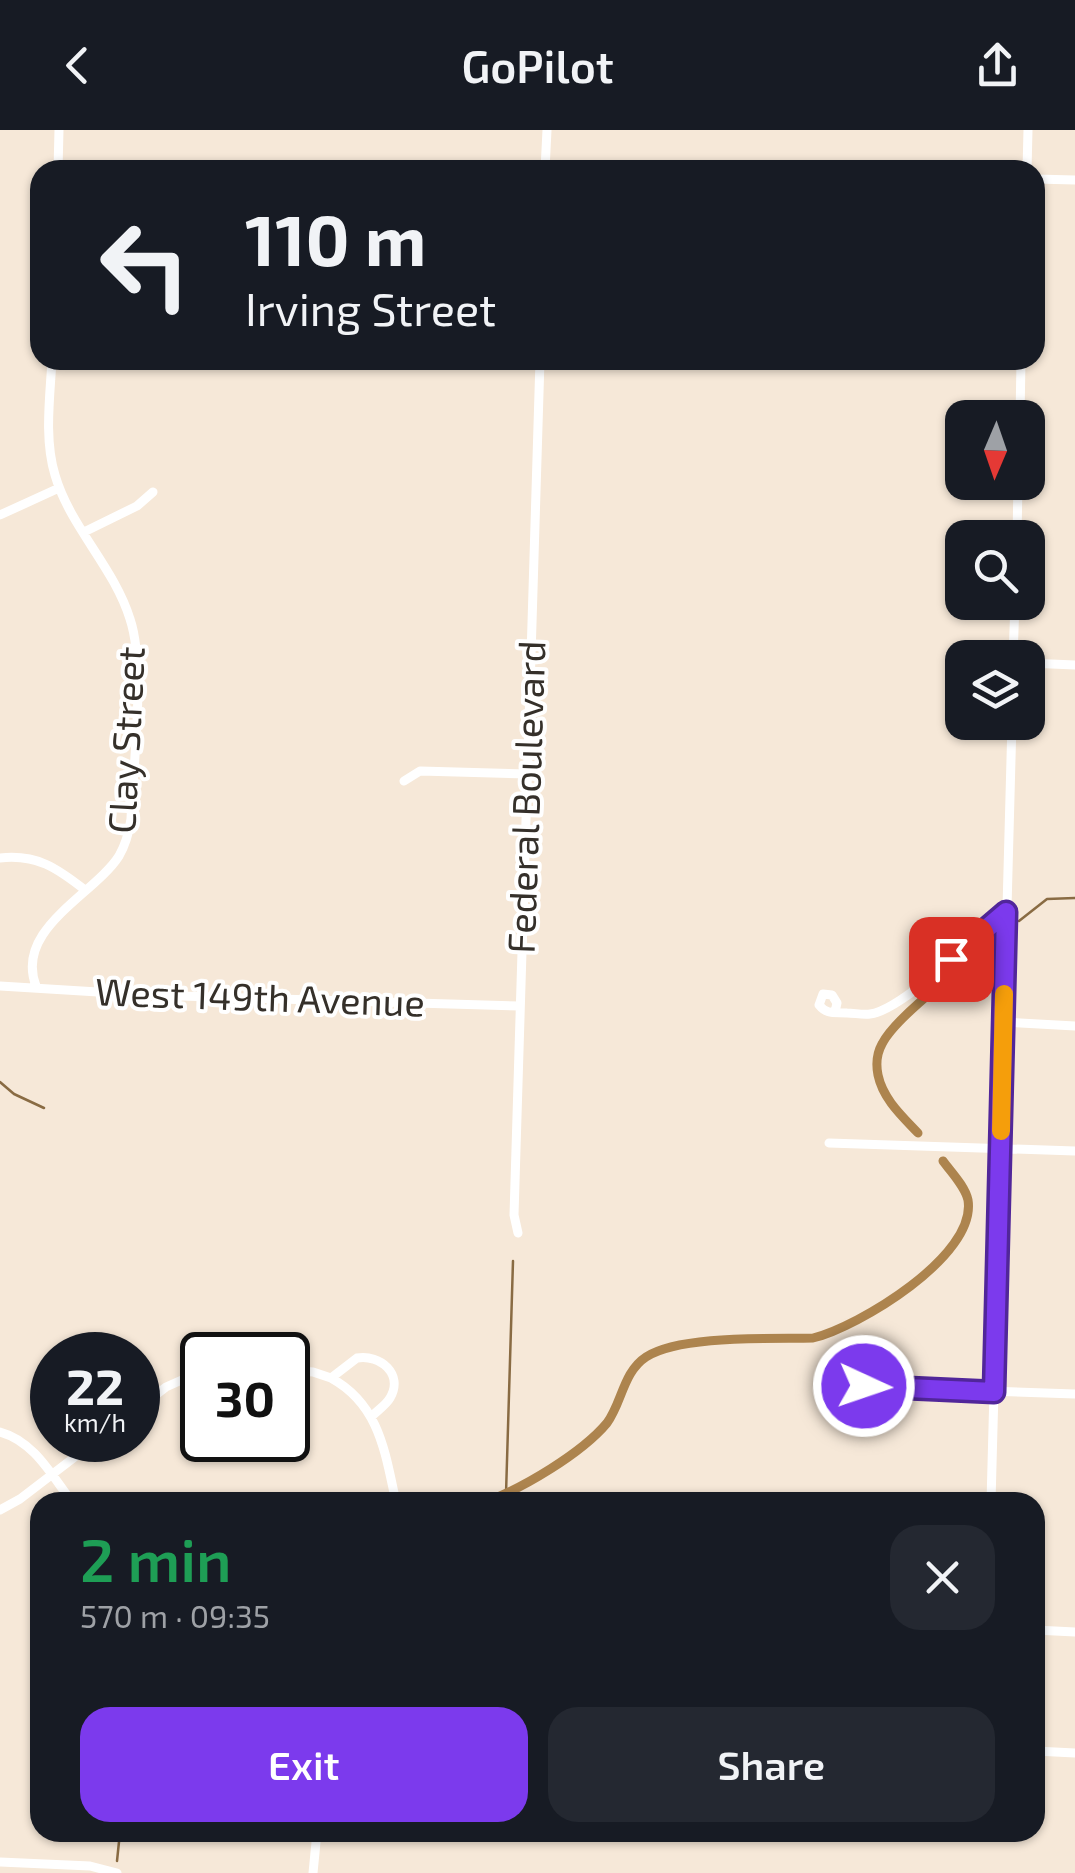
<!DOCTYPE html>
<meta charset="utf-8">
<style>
:root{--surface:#171b24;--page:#242831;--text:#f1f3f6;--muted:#9ea1a6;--accent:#7c3aed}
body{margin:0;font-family:"Exo 2",sans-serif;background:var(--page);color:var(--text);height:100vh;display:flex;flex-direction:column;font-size:38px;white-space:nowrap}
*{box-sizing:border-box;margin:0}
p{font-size:32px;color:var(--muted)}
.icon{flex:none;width:55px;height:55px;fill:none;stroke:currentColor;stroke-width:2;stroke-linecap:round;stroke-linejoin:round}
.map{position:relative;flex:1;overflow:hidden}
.panel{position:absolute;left:30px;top:1362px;width:1015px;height:350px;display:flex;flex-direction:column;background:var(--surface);border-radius:30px;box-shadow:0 2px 8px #0004}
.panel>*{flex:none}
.hud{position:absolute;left:30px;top:30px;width:1015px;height:210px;border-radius:30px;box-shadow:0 2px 8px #0004;background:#171b24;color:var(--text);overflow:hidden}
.needle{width:65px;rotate:182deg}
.controls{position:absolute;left:945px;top:270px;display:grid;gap:20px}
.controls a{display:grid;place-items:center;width:100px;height:100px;border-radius:20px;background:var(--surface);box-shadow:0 2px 8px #0004;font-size:50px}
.speed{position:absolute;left:30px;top:1202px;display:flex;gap:20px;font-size:50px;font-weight:700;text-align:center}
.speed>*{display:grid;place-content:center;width:130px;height:130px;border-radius:50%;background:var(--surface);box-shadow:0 2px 8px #0004;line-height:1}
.speed small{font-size:25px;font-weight:400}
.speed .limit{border:5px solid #111;border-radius:15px;background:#fff;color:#111}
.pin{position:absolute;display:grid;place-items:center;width:85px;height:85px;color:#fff;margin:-42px;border-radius:20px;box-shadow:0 5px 15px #0006}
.me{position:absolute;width:110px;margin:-55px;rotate:93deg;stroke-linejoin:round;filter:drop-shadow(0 0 8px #0008)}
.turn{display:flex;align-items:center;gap:35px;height:210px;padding:0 50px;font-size:45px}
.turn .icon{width:130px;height:130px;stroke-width:2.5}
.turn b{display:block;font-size:70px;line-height:85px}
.round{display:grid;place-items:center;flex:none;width:105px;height:105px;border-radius:30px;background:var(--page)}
.headline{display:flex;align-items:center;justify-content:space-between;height:170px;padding:0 50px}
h1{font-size:60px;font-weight:600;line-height:75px;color:#1e9e55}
.button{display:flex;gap:20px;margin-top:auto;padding:20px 50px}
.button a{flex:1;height:115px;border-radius:30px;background:var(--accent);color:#fff;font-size:40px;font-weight:600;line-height:115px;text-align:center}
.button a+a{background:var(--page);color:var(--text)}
header{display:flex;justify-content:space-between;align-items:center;height:130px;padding:0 50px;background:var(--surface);font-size:45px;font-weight:600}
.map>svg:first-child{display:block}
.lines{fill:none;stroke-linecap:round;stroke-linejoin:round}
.stream{stroke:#896b43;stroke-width:2.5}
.canal{stroke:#ad844e;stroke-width:9}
.street{stroke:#fff;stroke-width:9}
.route-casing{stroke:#51269a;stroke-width:25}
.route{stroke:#7c3aed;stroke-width:18}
.slow{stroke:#f59e0b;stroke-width:18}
.labels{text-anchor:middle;stroke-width:8;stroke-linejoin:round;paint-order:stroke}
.street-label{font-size:38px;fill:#35302a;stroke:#fff}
</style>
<header><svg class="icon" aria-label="back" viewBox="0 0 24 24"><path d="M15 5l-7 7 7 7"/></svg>GoPilot<svg class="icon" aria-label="share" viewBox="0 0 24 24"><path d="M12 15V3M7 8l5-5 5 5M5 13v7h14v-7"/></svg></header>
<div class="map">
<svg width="1075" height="1743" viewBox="0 0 1075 1743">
<rect width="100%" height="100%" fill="#f6e8d8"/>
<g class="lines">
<path class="stream" d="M1019,791L1047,769L1075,768
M0,952L14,964L44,978
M506,1364L513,1131
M117,1731L120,1702"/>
<path class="canal" d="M918,1003C902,986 883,969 878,945C876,935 877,923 882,914C897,884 971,832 999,808
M485,1372C522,1359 582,1323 607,1293C622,1273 623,1242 646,1227C680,1205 771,1209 813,1208C858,1197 977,1126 968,1070C965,1056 951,1042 943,1031"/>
<path class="street" d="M58,40L59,0
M545,40L547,0
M1027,40L1028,0
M1035,49L1075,50
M1020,288L1021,230
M0,385L59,358
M84,402L137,376L153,362
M1017,408L1018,352
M1013,528L1015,472
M1028,533L1075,535
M404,651L420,641L527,644
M0,728C37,724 57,738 85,760
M0,856L147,865L520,876
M36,856C14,799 94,765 119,726C126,714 129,702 131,689C133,636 146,536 130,489C114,437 70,397 55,345C44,309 50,267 52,230
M835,882L837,873L832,865L823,864L819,875C827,885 835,882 847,883C854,883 863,885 870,884C901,881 980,804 1006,782
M1004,892L1075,896
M829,1013L1075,1021
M518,1103L514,1085L540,230
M288,1240L313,1242L331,1248L357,1228C380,1224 404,1244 390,1268C386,1275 378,1280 372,1286
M331,1248C380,1275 385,1323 396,1372
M865,1257L1075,1264
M138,1279L166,1257L202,1241
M0,1302C34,1311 52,1346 72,1372
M991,1372L1012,592
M0,1380L20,1369L97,1310
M1035,1500L1075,1502
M1035,1621L1075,1623
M0,1732L90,1736L117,1743
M313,1743L317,1702"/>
</g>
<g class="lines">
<g class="route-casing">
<path id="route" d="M864,1256L994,1262L1006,782L951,829"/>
</g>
<use href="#route" class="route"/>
<path class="slow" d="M1001,1001L1004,864"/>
</g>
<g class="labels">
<g class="street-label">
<text transform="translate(127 610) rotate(-87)" y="13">Clay Street</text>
<text transform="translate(527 667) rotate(-88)" y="13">Federal Boulevard</text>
<text transform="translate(260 868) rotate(2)" y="13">West 149th Avenue</text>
</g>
</g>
</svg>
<div class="controls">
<a><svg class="needle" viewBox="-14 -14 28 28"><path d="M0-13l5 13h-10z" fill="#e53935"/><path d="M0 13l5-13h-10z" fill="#9ea1a6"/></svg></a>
<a><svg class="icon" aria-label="search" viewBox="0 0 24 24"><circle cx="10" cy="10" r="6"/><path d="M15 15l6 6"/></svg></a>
<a><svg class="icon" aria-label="layers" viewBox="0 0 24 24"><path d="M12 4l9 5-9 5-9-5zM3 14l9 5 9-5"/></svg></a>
</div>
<div class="speed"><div>22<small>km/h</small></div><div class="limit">30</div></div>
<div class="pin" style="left:951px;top:829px;background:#d93025"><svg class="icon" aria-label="arrive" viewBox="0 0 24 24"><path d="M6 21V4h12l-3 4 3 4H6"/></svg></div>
<svg class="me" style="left:864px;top:1256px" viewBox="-20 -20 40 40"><circle r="17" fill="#7c3aed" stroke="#fff" stroke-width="3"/><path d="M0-11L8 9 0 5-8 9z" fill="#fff"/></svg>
<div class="hud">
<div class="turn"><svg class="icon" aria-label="left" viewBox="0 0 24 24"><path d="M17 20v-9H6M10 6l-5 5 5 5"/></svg><div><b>110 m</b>Irving Street</div></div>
</div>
<section class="panel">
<div class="headline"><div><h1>2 min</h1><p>570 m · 09:35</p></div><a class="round"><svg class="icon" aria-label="close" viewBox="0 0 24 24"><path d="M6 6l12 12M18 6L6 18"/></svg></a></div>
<div class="button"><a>Exit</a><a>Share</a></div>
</section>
</div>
